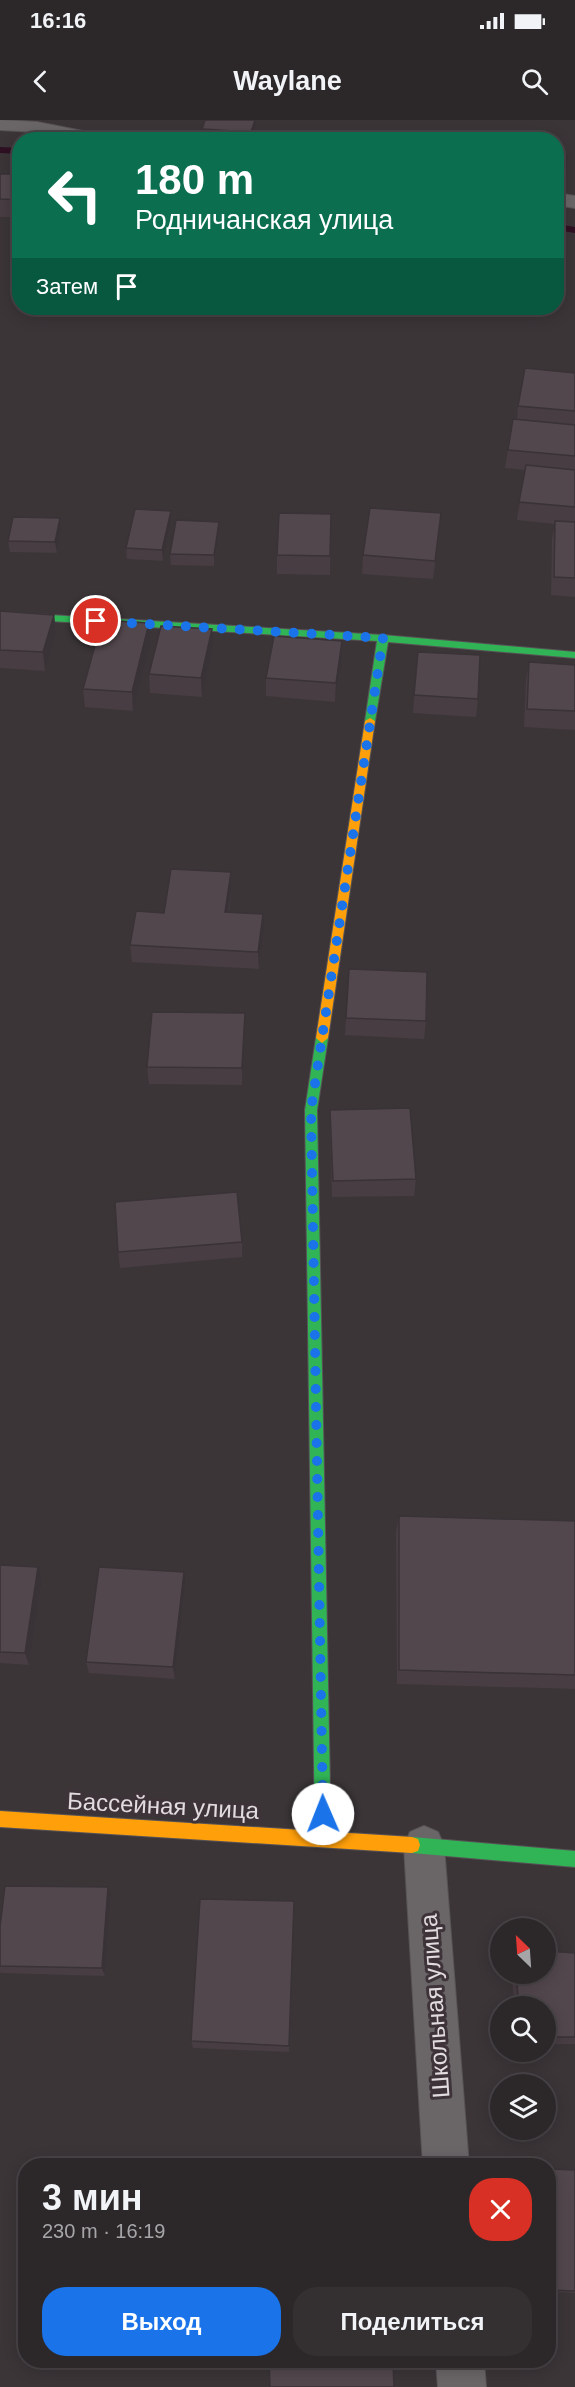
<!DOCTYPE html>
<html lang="ru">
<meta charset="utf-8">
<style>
:root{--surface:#2c282a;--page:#343032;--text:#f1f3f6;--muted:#a6a6a8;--line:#484447;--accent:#1a73e8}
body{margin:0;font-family:Helvetica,sans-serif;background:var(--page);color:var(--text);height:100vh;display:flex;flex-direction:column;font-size:22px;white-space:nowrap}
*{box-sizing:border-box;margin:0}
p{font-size:20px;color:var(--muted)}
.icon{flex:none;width:33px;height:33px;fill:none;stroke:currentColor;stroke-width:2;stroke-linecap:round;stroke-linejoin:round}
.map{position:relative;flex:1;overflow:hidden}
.details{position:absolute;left:18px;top:2038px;width:538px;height:210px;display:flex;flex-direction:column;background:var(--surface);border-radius:24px;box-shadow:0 3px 15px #0003,0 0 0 2px var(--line)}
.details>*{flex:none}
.hud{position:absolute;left:12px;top:12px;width:552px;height:183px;border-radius:24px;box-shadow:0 3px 15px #0003,0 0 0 2px var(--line);background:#0b6e4f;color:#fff;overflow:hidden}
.needle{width:39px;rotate:335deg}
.controls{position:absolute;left:490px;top:1798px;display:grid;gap:12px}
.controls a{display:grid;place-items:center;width:66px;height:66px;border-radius:50%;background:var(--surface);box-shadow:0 3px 15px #0003,0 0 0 2px var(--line);font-size:30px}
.pin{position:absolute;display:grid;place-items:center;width:51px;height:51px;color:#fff;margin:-26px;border:3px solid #fff;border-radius:50%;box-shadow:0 2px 6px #0007}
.me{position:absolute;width:66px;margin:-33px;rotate:359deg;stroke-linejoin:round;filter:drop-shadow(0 0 4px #0008)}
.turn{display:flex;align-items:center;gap:21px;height:126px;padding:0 24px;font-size:27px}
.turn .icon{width:78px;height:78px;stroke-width:2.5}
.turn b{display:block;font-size:42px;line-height:51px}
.then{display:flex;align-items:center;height:57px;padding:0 24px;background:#0003;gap:12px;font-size:22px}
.round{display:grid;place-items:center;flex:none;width:63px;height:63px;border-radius:24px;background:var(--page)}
.head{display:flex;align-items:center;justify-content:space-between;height:102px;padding:0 24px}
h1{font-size:36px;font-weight:700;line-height:45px}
.button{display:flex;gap:12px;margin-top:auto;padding:12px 24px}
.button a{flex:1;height:69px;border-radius:24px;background:var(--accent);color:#fff;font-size:24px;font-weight:700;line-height:69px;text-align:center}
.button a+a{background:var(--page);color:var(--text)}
.status{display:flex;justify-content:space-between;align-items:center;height:42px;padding:0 30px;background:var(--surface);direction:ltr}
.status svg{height:16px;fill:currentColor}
header{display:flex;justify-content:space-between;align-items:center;height:78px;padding:0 24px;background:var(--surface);font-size:27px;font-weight:700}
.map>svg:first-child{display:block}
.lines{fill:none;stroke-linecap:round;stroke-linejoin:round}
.stream{fill:#301023;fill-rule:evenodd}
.street-casing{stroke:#585356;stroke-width:2}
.fast-casing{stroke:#585356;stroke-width:2}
.slow-casing{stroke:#585356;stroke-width:2}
.street{fill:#6a6668;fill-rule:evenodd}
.fast{fill:#30b455;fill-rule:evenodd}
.slow{fill:#ff9f0a;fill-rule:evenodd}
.wall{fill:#473d42}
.shaded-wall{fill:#393236}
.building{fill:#52474d;stroke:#393236;stroke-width:1.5}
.route{stroke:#1a73e8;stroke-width:10;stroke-dasharray:0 18}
.labels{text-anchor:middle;stroke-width:6;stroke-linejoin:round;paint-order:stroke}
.near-street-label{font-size:24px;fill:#e2dcdf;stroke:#3d3338}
</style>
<div class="status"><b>16:16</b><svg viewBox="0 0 49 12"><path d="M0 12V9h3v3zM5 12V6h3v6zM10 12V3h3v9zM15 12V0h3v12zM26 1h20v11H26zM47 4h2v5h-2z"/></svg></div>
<header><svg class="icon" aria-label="back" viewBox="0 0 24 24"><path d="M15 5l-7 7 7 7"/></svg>Waylane<svg class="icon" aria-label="search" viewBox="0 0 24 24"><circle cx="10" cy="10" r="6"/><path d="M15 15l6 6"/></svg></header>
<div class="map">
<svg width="575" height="2267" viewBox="0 0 575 2267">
<rect width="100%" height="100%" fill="#3b3538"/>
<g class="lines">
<path class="stream" d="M0,27L20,28V34L0,33Z
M556,104L575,107V113L556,110Z"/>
<g class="street-casing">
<path id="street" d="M0,0L37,2L103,15L112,20H73L37,12L0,10Z
M556,73L575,76V88L556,85Z
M424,1706L438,1712L444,1726L469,2046H423L404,1726L410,1712Z
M436,2241H484L486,2267H438Z"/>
</g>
<g class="fast-casing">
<path id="fast" d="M0,492L383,515L575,532V538L388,522L375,601L370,604L365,601L377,521L0,498Z
M322,913L328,918L317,990L331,1718L329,1724L323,1726L317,1724L315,1718L305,990L316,918Z
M412,1717L575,1731V1747L412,1733L406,1731L404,1725L406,1719Z"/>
</g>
<g class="slow-casing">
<path id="slow" d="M370,598L375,601L328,918L322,923L316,918L365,601Z
M0,1691L412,1717L418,1719L420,1725L418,1731L412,1733L0,1707Z"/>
</g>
<use href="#street" class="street"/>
<use href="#fast" class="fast"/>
<use href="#slow" class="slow"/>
</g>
<path class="wall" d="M205,0H256V6L252,20L203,19L202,9Z
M556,36L567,37L564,63H556Z
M0,54H20V97H0Z
M575,253V477L551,475L552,419L555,404L517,400L525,350L505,348L508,330L517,300L518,286Z
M171,391V402L163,441L127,439L126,428Z
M441,393L433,459L362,454L363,435Z
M331,394L330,455L277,454V435Z
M60,398L61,409L57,433L10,432L8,421Z
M219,412L214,446L171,445L170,434Z
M0,491L54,495L56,513L45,551L0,548Z
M149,503L151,522L133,591L85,587L83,569Z
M213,528L202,577L150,573L149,554Z
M418,532L478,579L476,597L413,593Z
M342,540L335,582L266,576V558Z
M529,542L575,545V610L524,607L526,560Z
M231,770L229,792L264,812L259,849L132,842L130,825L164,793Z
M349,849L426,901L424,919L345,915Z
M245,893V910L242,965L149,964L147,947Z
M330,990L416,1059L414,1076L332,1077L330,1006Z
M242,1122V1137L120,1148L118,1132Z
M399,1396L575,1401V1569L397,1564L396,1412Z
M0,1445L42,1460L29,1545L0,1543Z
M185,1465L175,1559L89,1553L86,1542Z
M111,1775L105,1856L1,1853L0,1852V1807Z
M294,1781L289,1932L193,1928L191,1921Z
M575,1833V1924H546V1887H515L511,1854H546Z
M549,2049L575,2050V2173L549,2172Z"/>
<path class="shaded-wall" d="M255,0H256V6L251,20V12Z
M171,391V402L163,441L162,430Z
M60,398L61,409L57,433L55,422Z
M219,402V412L214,446V435Z
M54,495L56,513L45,551L43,532Z
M149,503L151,522L133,591L132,572Z
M212,509L213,528L202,577L201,558Z
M342,521V540L335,582L336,563Z
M231,752V770L226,810L225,792Z
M263,794L264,812L259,849L258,832Z
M245,893V910L242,965V948Z
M38,1447L42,1460L29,1545L25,1533Z
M184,1452L185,1465L175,1559L173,1547Z
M108,1767L111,1775L105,1856L102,1848Z"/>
<path class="building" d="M205,0H255L251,12L202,9Z
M556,36L567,37L565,53L556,52Z
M0,54H20V80L0,79Z
M525,248L575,253V291L518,286Z
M513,299L575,305V336L508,330Z
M526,345L575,350V387L519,382Z
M370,388L441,393L435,441L363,435Z
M135,389L171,391L162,430L126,428Z
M279,393L331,394L330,436L277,435Z
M13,397L60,398L55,422L8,421Z
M176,400L219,402L214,435L170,434Z
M555,401L575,402V458L554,457Z
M0,491L54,495L43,532L0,530Z
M102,500L149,503L132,572L83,569Z
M161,506L212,509L201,558L149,554Z
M274,516L342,521L336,563L266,558Z
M418,532L480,535L478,579L414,575Z
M529,542L575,545V591L527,589Z
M171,749L231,752L225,792L263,794L258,832L130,825L136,791L164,793Z
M349,849L427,852L426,901L346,898Z
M152,892L245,893L242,948L147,947Z
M410,988L416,1059L333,1061L330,990Z
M237,1072L242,1122L118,1132L115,1082Z
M399,1396L575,1401V1555L399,1550Z
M0,1445L38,1447L25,1533L0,1532Z
M99,1447L184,1452L173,1547L86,1542Z
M5,1766L108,1767L102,1848L0,1846V1807Z
M200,1779L294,1781L289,1926L191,1921Z
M546,1831L575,1833V1917H546V1887H519L516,1854H546Z
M549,2049L575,2050V2171L549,2170Z
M269,2241H393L394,2267H270Z"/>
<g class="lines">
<path class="route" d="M96,501L383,518L311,990L323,1694"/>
</g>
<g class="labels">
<g class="near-street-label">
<text transform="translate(163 1686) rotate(3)" y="8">Бассейная улица</text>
<text transform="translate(435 1886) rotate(-94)" y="8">Школьная улица</text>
</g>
</g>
</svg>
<div class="controls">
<a><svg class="needle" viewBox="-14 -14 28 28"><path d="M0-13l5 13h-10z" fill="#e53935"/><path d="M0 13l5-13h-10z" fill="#a6a6a8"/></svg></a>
<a><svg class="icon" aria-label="search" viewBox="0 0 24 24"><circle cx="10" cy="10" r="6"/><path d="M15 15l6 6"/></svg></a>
<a><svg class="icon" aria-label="layers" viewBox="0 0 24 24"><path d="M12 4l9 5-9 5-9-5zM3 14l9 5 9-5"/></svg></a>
</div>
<div class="pin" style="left:96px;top:501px;background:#d93025"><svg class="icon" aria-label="arrive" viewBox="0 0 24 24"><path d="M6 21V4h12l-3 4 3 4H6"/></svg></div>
<svg class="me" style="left:323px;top:1694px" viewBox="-20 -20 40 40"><circle r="19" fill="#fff"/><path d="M0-13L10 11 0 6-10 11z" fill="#1a73e8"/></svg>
<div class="hud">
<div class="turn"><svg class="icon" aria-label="left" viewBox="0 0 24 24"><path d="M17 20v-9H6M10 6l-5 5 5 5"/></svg><div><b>180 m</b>Родничанская улица</div></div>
<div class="then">Затем<svg class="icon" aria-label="arrive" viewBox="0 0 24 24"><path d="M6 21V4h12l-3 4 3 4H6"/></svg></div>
</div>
<section class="details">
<div class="head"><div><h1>3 мин</h1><p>230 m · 16:19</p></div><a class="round" style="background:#d93025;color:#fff"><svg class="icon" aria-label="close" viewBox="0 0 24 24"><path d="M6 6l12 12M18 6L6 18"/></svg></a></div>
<div class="button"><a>Выход</a><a>Поделиться</a></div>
</section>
</div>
